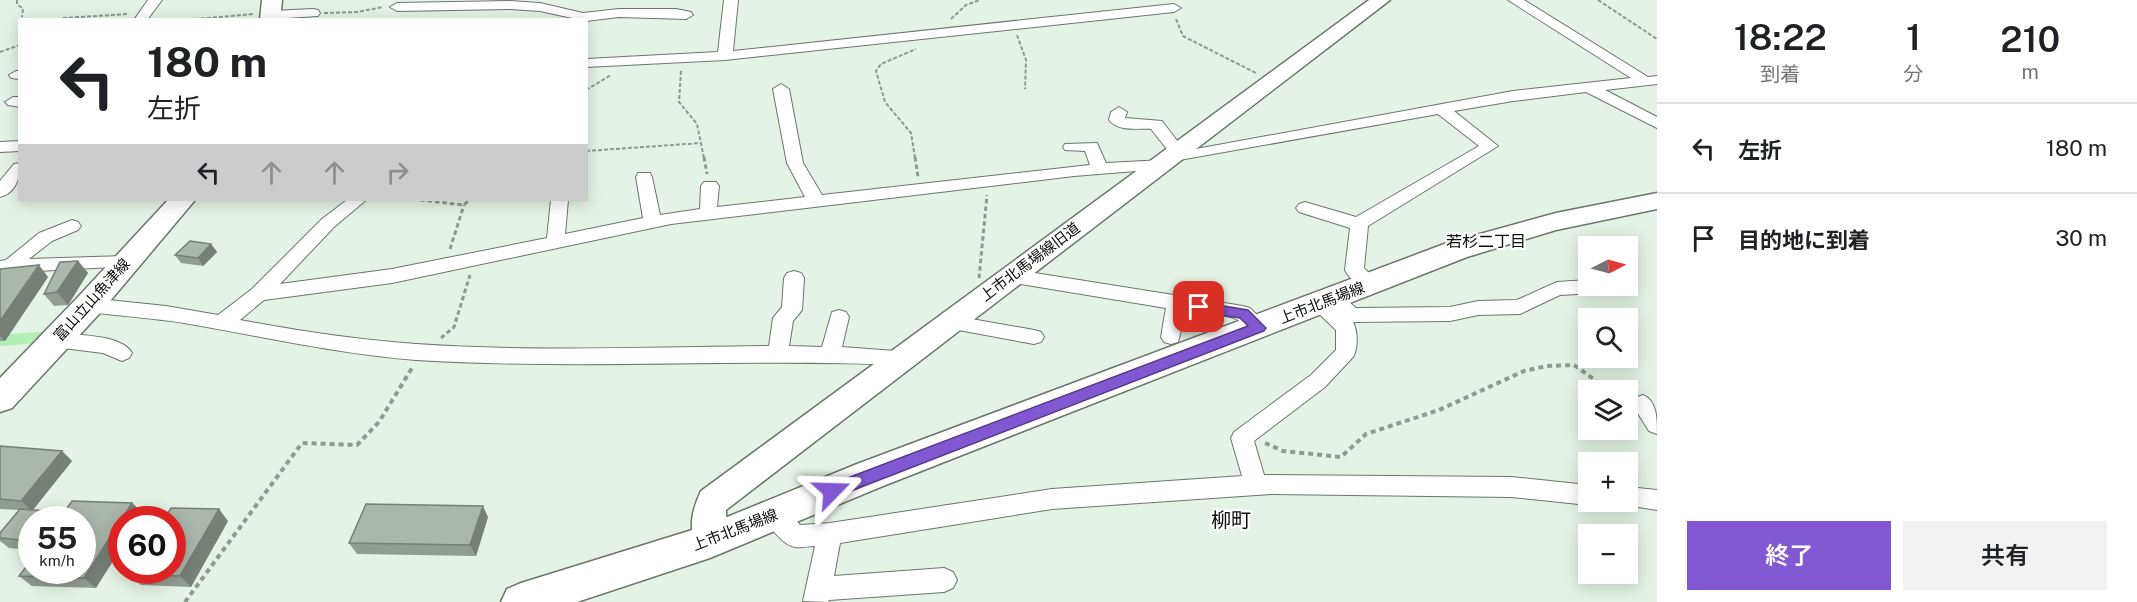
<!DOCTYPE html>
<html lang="ja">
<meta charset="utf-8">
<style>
:root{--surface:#fff;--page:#f2f2f2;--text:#202124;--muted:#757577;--line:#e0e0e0;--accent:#8158d2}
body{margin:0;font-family:"Public Sans","Noto Sans JP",sans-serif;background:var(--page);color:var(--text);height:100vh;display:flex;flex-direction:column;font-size:22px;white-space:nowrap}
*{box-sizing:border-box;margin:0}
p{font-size:20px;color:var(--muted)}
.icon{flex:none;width:33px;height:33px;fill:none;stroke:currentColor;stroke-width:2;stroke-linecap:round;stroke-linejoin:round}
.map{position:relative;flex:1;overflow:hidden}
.side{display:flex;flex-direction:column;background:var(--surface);width:480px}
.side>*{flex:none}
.banner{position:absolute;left:18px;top:18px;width:570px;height:183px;border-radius:0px;box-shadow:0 3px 15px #0003;background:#fff;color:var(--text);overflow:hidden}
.needle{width:39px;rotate:84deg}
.controls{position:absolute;left:1578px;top:236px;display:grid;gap:12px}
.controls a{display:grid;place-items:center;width:60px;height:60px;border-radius:0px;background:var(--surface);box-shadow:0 3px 15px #0003;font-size:30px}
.speed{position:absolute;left:18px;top:506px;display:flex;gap:12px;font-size:30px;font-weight:700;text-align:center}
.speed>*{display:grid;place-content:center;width:78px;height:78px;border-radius:50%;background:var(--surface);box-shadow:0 3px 15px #0003;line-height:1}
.speed small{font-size:15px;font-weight:400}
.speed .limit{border:9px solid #d22;background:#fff;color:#111}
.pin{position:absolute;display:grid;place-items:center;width:51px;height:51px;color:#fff;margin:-26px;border-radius:12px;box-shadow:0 3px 9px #0006}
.me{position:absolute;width:66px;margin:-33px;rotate:68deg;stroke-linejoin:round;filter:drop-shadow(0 0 4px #0008)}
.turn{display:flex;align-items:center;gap:21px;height:126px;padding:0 30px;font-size:27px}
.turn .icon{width:78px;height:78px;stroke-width:2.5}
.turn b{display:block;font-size:42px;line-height:51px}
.lanes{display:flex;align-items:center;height:57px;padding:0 30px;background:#0003;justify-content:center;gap:30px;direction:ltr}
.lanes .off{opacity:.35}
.eta{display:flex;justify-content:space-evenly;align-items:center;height:102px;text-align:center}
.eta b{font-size:36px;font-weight:600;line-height:42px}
.primary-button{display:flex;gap:12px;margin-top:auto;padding:12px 30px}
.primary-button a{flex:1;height:69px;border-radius:0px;background:var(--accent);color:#fff;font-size:24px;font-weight:600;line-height:69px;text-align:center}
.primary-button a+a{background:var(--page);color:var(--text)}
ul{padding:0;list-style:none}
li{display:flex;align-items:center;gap:18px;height:90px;padding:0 30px;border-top:2px solid var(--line)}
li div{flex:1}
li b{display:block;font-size:22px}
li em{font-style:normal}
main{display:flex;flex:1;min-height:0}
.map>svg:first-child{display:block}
.green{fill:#b3f0b5}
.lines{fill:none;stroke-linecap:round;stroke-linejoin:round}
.street-casing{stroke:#6a766a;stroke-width:2}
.secondary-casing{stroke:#6a766a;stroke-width:3}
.primary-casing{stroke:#6a766a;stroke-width:3}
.path-far2{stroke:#909a90;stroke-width:2;stroke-dasharray:4 2;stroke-linecap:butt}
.path-far1{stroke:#909a90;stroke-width:3;stroke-dasharray:4.5 3;stroke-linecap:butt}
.path{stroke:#909a90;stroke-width:4;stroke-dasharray:5 4;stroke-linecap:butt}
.street{fill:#fff;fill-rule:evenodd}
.secondary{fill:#fff;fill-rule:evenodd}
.primary{fill:#fff;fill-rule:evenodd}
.wall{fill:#929d92}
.shaded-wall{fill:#778077}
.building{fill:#aab7aa;stroke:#778077;stroke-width:1.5}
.route{fill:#8158d2;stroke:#543988;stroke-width:1.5}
.labels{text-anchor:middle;stroke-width:4.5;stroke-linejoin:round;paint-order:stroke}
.street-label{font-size:15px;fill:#080d08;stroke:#fff}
.neighbourhood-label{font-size:16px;fill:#080d08;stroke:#fff}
.near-neighbourhood-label{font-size:20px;fill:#080d08;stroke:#fff}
</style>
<main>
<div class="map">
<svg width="1657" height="602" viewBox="0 0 1657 602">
<rect width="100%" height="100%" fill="#e5f3e6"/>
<path class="green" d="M53,331L40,343L0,346V341L9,334Z"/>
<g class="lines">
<g class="street-casing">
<path id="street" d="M148,0H162L147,20H134Z
M724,0H738L733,51L1174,4L1181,8L1174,12L725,60L586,67V59L718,52Z
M1508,0H1524L1648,77L1657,76V84L1605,90L1657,117V128L1586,92L1513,101L1454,111L1498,146L1368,226L1364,268L1380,284L1377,289C1364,292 1351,281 1345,270L1350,228L1299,212L1296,208L1299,204L1305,202L1356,217L1479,146L1438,114L1168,162L1167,168L1161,169L1074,176L671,224L392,283L264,300L240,320C298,331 357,340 416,344C534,352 651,347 769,346L773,318L782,307L784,278L787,273L794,271L801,273L804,278L802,310L793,321L789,346L822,347L832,312L839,310L846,312L849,317L842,347L909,352L912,357L909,362L902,365C740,358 578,370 416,360C337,354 261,336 184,323C152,318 121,316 89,312L82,310L79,305L82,300L89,298L166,306L218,315L252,289L322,219L347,200H366L334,227L280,284L392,269L547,238L551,200H568L565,234L643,218L636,177L638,173H650L652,177L660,215L700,209L701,186L704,182H716L719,186L717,207L805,197L787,163L773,89L781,84L789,89L803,163L822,195L1090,165L1085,151L1065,150L1063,147L1065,144L1097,143L1106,163L1164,160L1165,155L1170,153L1151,129C1138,128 1118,132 1109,120L1111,112L1119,107L1127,112L1125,118L1162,121L1185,151L1513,91L1631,78Z
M510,1L540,3L583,13L619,9H676L691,12L693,15L686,19L619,17L586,21L540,11L510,9L397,11L390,7L397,3Z
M313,9L318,10L320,13L318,16L271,19L264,15L271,11Z
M16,71H20V79L11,78L9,75Z
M13,97H20V107L8,105L5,102Z
M20,141V151L0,152V142Z
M20,163C20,178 16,193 0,197V181L14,164Z
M72,220L78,222L81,226L78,230L52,241L29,259L125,256L132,258L134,262L132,266L0,273V261L6,260L39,233Z
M1010,269L1243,306L1250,308L1269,328L1266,333C1251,338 1249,327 1238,320C1228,314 1198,313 1186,311L1178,342L1171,344L1164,342L1161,337L1166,308L1003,281L1001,276L1003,271Z
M1588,280V285H1623L1620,290L1613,292L1560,295L1520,314L1478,315L1450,321L1353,322C1358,331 1358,349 1353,357L1325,387L1254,441L1264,475L1511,477L1588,485V501H1597L1588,505L1511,497L1271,494L1052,509L840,543L834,576L944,568L953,572L957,580L953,588L944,592L829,600L828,602L803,601L815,546C809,546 801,548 795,547C782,545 768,525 763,514L767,507C783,501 790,514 800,525L830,523L1052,489L1242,476L1231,438L1234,432L1311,375L1336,350V330L1316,311L1319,306L1326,304L1323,299L1326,294C1339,290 1346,300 1356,308L1450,307L1478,301L1517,300L1557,282Z
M949,315L1034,330L1041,332L1044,337L1041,342L1034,344L942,327L939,322L942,317Z
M54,333C74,335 122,334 132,353L129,358L122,361L103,353L47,346L44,341L47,336Z
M1643,395C1657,401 1657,418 1657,434L1649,431L1632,404L1635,398Z
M1628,487L1657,490V510L1620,504L1618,501H1628Z"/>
</g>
<g class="secondary-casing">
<path id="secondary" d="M1369,0H1390L726,510L727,541L722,552L710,556L698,552C688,530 691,512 701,491Z"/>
</g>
<g class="primary-casing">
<path id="primary" d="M262,0H282L280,20H260Z
M1657,193V209L1556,230L1467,257L883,486L710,558L577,602H501L507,589L521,583L705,526L857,464L1447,243L1556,213Z
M168,200H195L100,313L12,408L0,412V378L78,297Z"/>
</g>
<path class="path-far2" d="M17,0V4L23,9L22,17
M1598,0L1657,39
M324,13L357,12L383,7
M63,18L128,14
M951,19L966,5L980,0
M1176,19L1183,36L1256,73
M183,20L254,14
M1017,35L1026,60L1025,89
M0,52L20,45
M681,71L679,102L697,124L704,158
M586,90L611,75
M586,151L701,143
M915,158L911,133L885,102L876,71L881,64L916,49"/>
<path class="path-far1" d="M704,157L707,174
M915,157L918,177
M420,200L464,205L469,200
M450,249L464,205
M979,278L987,195
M441,338L454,327L470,275"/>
<path class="path" d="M1265,443L1283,451L1341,457L1366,434L1439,410L1524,371L1547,366L1574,365L1609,390
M185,602L302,443L357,445L379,422L412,368"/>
<use href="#street" class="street"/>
<use href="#secondary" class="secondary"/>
<use href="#primary" class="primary"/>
</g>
<path class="wall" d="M211,244L217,252L203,266L181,263L175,255Z
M78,261L88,273L68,305L54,306L44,294Z
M0,269L48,277L5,341H0Z
M0,446L62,451L72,461L33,510L64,512L132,503L143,513L139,519H122L96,588L32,586L19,576L82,570L32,519V550L9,548L0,541V533L19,510L0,509Z
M488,517L476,556L357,554L349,543Z
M228,521L191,587L141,585L130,574Z"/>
<path class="shaded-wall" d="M211,244L217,252L203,266L198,258Z
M78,261L88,273L68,305L57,292Z
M39,265L48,277L5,341L0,336V321Z
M62,451L72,461L32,511L21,501Z
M132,503L143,513L139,519H122Z
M483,506L488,517L476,556L470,545Z
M219,509L228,521L191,587L180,576Z
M122,519V547L96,588L84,578Z"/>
<path class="building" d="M190,241L211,244L198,258L175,255Z
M78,261L57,292L44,294L60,262Z
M39,265L0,321V269Z
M0,446L62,451L21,501L0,499Z
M72,501L132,503L84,578L19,576L32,559V570H82V519H32V541L0,538V533L20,509L64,512Z
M366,504L483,506L470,545L349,543Z
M171,508L219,509L180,576L130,574L132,570H172V519H164Z"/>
<path class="route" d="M1199,302L1248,310L1266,328L1264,331L838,496L832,498L826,496L824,491L826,486L1248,326L1240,318L1194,311L1192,307Z"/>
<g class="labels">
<g class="street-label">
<text transform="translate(1030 262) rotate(-37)" y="5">上市北馬場線旧道</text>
<text transform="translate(92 300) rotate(-48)" y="5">富山立山魚津線</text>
<text transform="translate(1322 303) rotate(-21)" y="5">上市北馬場線</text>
<text transform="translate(735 530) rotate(-21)" y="5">上市北馬場線</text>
</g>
<g class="neighbourhood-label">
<text x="1486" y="247">若杉二丁目</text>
</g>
<g class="near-neighbourhood-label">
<text x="1231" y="527">柳町</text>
</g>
</g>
</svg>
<div class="controls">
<a><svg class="needle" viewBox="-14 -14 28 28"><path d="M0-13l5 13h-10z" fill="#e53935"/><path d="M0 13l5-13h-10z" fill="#757577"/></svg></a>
<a><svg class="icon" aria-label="search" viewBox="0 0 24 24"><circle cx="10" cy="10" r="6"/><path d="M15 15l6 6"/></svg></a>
<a><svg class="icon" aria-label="layers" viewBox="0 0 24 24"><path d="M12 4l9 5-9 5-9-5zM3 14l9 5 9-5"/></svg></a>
<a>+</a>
<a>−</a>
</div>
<div class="speed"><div>55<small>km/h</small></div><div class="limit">60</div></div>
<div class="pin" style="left:1199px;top:307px;background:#d93025"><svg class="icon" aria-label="arrive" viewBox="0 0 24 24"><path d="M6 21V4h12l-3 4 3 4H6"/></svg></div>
<svg class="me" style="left:832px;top:491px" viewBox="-20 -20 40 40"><path d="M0-17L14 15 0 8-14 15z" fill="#8158d2" stroke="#fff" stroke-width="4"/></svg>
<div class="banner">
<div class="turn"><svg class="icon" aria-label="left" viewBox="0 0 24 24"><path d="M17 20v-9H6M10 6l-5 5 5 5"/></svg><div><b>180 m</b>左折</div></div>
<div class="lanes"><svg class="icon" aria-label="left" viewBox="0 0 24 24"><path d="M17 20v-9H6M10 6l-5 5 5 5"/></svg><svg class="icon off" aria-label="ahead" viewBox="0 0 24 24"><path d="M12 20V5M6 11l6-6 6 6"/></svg><svg class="icon off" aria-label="ahead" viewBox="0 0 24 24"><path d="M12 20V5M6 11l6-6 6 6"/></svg><svg class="icon off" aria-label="right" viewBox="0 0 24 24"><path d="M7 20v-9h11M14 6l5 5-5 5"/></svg></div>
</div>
</div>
<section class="side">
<div class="eta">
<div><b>18:22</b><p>到着</p></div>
<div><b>1</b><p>分</p></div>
<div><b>210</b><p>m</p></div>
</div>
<ul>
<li><svg class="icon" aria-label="left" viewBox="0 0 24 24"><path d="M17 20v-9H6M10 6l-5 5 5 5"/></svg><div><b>左折</b></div><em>180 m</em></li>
<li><svg class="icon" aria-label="arrive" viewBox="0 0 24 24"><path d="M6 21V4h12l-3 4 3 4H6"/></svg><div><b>目的地に到着</b></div><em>30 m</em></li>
</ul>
<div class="primary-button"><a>終了</a><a>共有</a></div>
</section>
</main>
